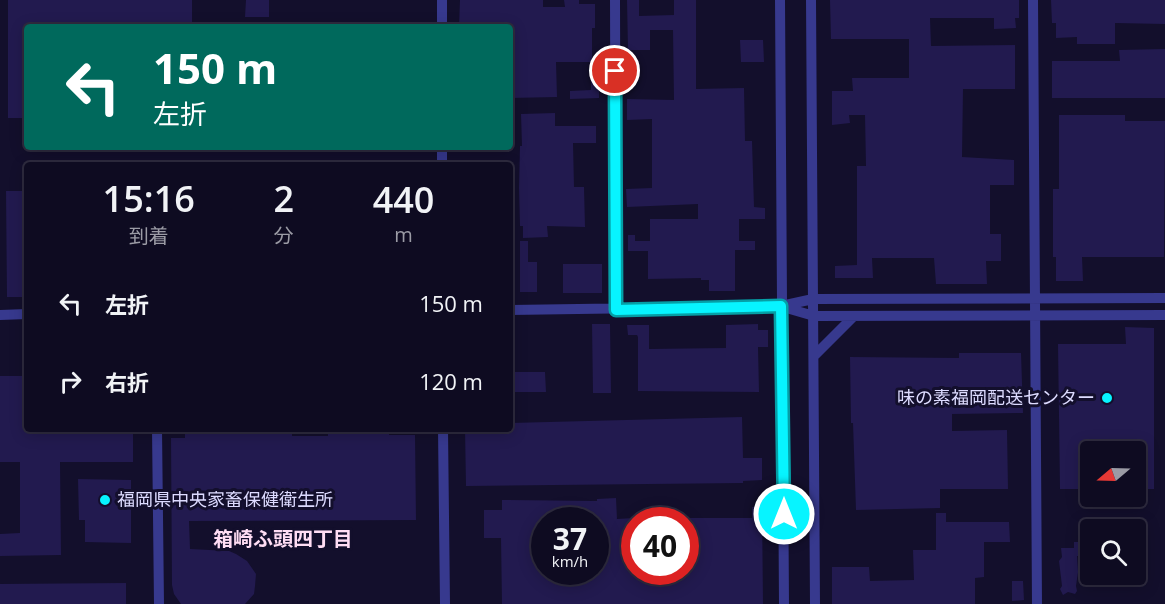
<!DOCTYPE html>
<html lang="ja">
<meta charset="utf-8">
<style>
:root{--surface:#0e0b21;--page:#17142a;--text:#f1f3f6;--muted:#9b9ba5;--line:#2e2b3f}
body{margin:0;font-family:"Open Sans","Noto Sans JP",sans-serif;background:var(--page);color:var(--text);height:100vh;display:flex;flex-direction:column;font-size:22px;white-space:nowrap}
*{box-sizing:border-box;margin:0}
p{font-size:20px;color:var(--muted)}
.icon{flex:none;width:33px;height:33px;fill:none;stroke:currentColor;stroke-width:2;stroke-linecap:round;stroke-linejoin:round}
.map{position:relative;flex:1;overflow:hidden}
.details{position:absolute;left:24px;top:162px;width:489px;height:270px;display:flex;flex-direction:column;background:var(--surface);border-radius:6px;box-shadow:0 3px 15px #0003,0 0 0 2px var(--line)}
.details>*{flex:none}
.guide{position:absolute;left:24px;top:24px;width:489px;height:126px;border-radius:6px;box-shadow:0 3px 15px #0003,0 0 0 2px var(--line);background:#00695c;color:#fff;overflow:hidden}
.needle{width:39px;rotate:251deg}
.tools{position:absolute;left:1080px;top:441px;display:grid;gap:12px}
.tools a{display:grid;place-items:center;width:66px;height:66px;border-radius:6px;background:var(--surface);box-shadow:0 3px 15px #0003,0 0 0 2px var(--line);font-size:30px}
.speed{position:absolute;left:531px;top:507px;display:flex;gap:12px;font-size:30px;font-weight:700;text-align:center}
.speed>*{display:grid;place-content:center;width:78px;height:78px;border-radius:50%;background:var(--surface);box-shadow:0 3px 15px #0003,0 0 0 2px var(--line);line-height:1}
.speed small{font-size:15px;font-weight:400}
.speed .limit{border:9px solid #d22;background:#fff;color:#111}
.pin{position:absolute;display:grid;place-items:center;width:51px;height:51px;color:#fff;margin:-26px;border:3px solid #fff;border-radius:50%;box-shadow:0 2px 6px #0007}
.me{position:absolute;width:66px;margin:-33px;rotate:0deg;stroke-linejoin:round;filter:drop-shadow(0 0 4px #0008)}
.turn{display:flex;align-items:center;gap:21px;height:126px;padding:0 30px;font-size:27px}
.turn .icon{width:78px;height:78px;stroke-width:2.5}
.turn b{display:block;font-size:42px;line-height:51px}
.eta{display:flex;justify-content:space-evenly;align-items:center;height:102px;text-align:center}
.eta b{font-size:36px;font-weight:600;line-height:42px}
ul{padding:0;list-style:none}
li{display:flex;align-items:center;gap:18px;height:78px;padding:0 30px}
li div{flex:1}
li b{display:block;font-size:22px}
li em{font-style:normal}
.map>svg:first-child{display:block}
.building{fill:#221a4f;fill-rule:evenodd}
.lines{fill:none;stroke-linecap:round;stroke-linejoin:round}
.minor{stroke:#37398e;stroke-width:10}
.route-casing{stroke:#059fa6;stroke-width:15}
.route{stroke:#07f4ff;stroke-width:10}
.poi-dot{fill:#07f4ff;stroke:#130f2c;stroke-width:2}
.labels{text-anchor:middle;stroke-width:6;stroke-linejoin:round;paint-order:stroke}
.poi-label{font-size:18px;fill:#dddbff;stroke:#130f2c;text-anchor:end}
.neighbourhood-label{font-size:20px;font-weight:bold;fill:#ffddf4;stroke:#130f2c}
</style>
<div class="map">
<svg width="1165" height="604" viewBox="0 0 1165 604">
<rect width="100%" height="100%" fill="#130f2c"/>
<path class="building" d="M8,0H192V27H27V118H8Z
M246,0H269V17H245Z
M460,0H543V7H565L564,0H579V4H595V28H592V62H556L557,97L510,98V27H459Z
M627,0H639V16L674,15V0H696V89L744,88L745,141H752L754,207L765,208V219H739V241H755V250H735V291H709V280H701V278L648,279V251H628V235H635V241H650V219H698V204L627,207L626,189L652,188V119L627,120V99L674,100L673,30H650V50H628Z
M830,0H1019V18H1015L1016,28L994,29V18H930L931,46L1015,45V89H963L962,157L1014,160V185H990V234H1001V261H986L987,284H936L934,258H872L873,278H835V266L857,265V166H866L865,115H849L850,123L832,125V91H853L852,78H909V39H831Z
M1051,0H1165V24L1115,23V44H1077V37L1056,38V23H1052Z
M740,40H763L764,62H741Z
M1165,49V98H1052V61H1120L1119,50Z
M591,79H599V98L570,99V91L591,90Z
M555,113V126H596V143H573L574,187H584L585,227L547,226L548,237L523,238V226H520L519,188L520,146H522L521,114Z
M1059,115H1125V121H1165L1164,257H1082L1083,281H1056V257H1053V189H1059Z
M6,191H27V297H7Z
M520,241H528V262H537V292H520Z
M563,264H602V293H563Z
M592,324H610L611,393H593Z
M758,324V330H768V347H758L759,392L638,391V337L637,335H628L627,325H649V349L726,348V325Z
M1125,327L1154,328V489H1136V452H1090V489H1060L1058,344H1126Z
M959,353H1021L1023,413L952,414V431L1007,430L1008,489H940V508L856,510L853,423H851L850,357L959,358Z
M510,372H545L546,392H510Z
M0,376H27V429H133V462H60L61,555L0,556V534L20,533V462H0Z
M742,417L743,458H762V480L743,481V483L466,486L465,429H510V423Z
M185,429H292V436H328V429H389V435H415L416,520L189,521L190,549L229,551L236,554L247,561L256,574L255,586L254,594L245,604H181L174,594L172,585L171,438H185Z
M78,479L131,480V543L85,542V520H79Z
M616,498L617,519L634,518V572H686V518H752V507H762L763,604H502L501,538H484V510H502V500L597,501V499ZM544,520H596V572H544Z
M936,513H946V522H1009L1010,542H984V577L975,578V604H832V567H869L870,581L914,580L913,550H936Z
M1074,542H1083V556H1077L1078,572L1076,586L1077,591L1075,594L1068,592L1063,595L1060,589L1062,586L1059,561L1062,557L1061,548H1074Z
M1012,581H1023L1024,600L1012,601Z
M126,583V604H0V584Z"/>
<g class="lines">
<path class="minor" d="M442,0V27
M615,0L616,310
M780,0L784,604
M811,0L815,604
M1033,0L1037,604
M442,165V147
M783,307L814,316L1165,315
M510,310L781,306L813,299L1165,298
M0,315L27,314
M814,356L854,316
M157,429L159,604
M443,429L445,604"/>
</g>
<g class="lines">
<g class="route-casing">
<path id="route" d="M615,71L616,310L781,306L784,514"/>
</g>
<use href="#route" class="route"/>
</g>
<g class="poi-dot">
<circle cx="1107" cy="398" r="6"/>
<circle cx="105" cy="500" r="6"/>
</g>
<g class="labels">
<g class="poi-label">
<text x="1095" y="404">味の素福岡配送センター</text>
<text x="117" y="506" text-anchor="start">福岡県中央家畜保健衛生所</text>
</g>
<g class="neighbourhood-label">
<text x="283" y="546">箱崎ふ頭四丁目</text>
</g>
</g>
</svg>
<div class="tools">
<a><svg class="needle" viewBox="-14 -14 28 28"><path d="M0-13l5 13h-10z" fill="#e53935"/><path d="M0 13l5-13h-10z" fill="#9b9ba5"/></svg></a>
<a><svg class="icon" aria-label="search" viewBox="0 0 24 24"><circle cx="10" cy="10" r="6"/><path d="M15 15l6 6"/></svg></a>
</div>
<div class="speed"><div>37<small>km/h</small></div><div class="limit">40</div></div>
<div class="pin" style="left:615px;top:71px;background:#d93025"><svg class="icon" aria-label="arrive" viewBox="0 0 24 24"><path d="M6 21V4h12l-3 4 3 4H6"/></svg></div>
<svg class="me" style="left:784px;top:514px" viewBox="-20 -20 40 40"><circle r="17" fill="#07f4ff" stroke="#fff" stroke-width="3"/><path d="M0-11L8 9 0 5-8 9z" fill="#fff"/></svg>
<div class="guide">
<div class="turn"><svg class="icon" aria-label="left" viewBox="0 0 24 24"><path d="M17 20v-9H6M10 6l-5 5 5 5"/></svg><div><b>150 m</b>左折</div></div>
</div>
<section class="details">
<div class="eta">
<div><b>15:16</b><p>到着</p></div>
<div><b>2</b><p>分</p></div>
<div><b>440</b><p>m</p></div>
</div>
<ul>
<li><svg class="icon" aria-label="left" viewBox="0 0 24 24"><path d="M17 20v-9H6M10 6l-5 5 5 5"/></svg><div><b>左折</b></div><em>150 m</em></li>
<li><svg class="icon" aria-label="right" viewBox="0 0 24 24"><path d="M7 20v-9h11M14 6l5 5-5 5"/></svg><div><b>右折</b></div><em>120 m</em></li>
</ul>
</section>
</div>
